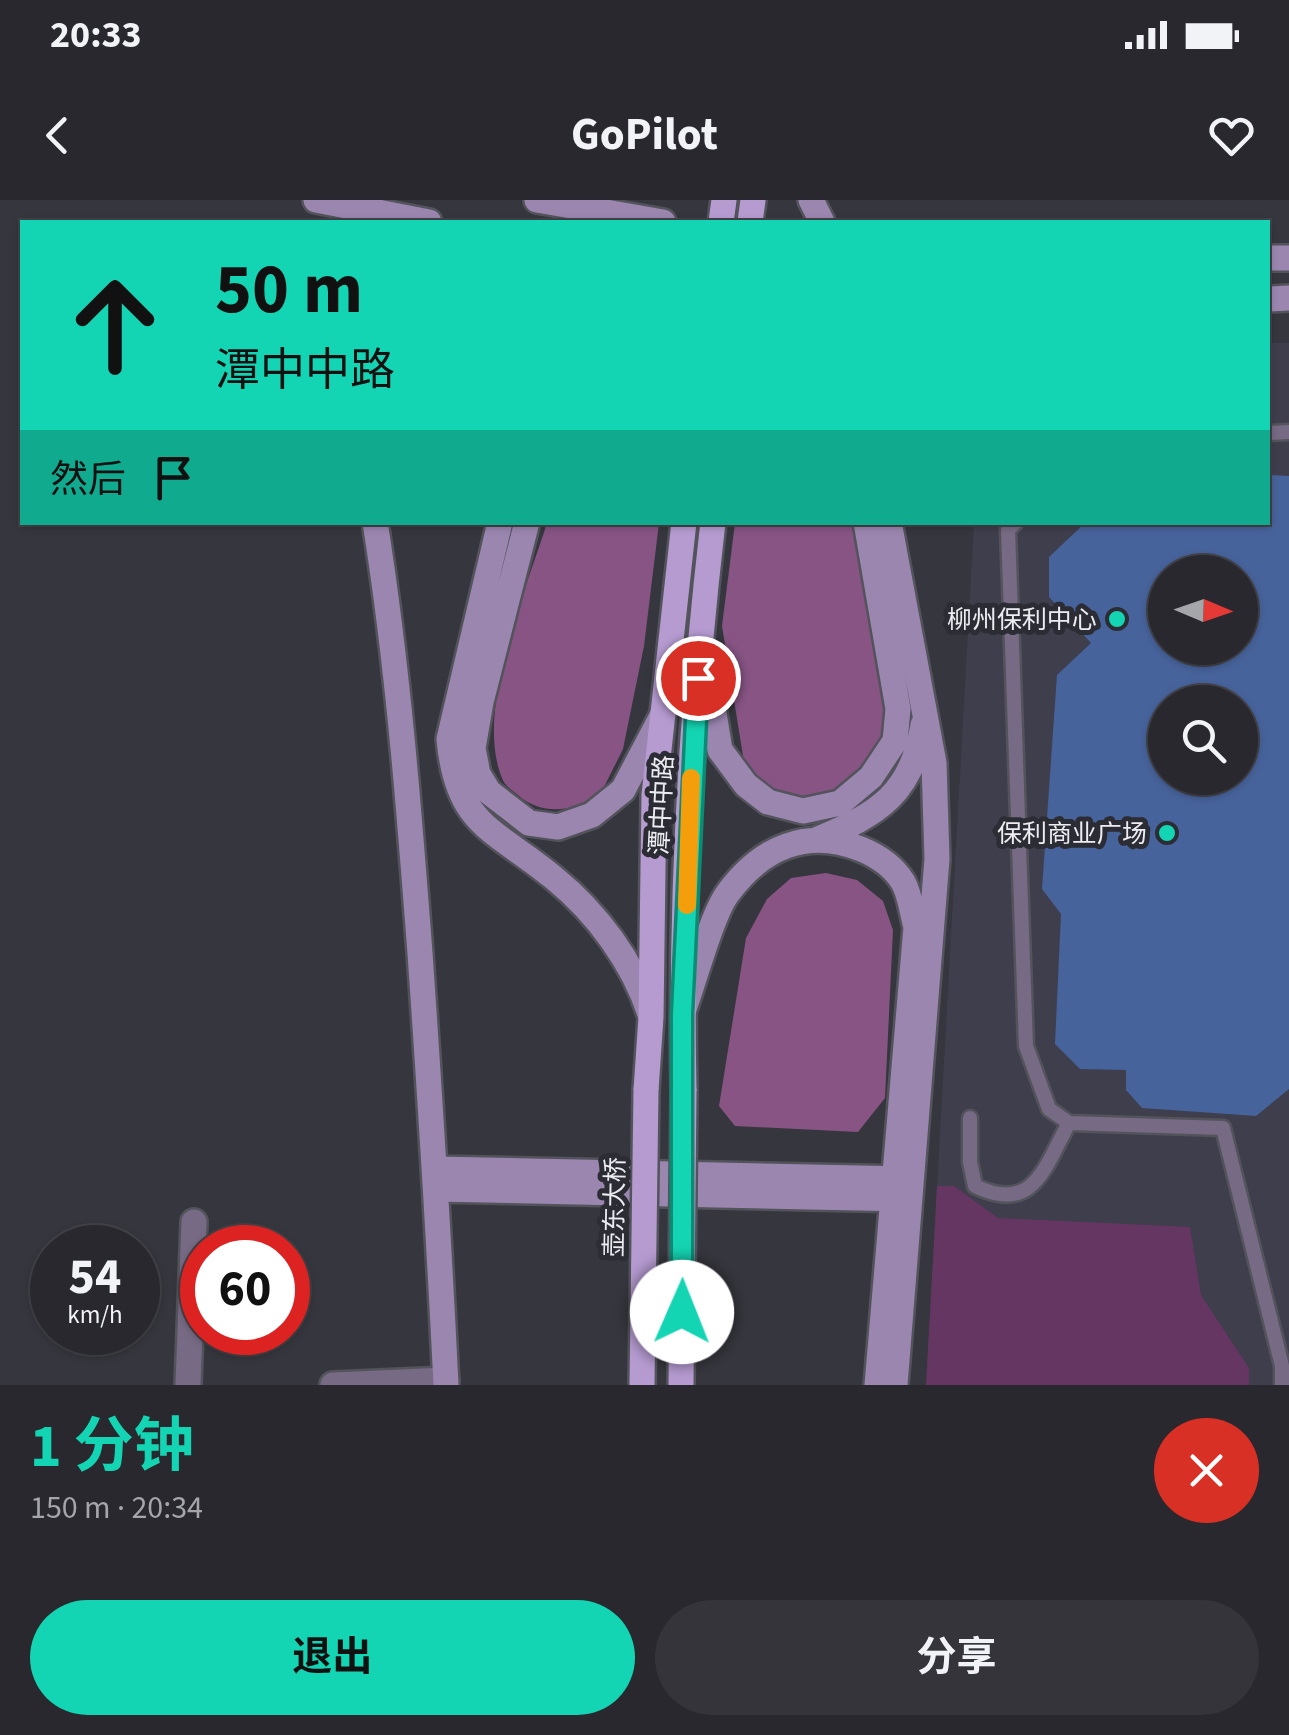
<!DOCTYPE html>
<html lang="zh">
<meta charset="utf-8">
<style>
:root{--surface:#28282e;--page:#34343a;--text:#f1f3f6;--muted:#a5a6aa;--line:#44444a;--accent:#14d5b3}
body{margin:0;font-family:"Source Sans 3","Noto Sans SC",sans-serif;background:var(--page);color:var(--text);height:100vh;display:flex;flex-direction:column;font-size:38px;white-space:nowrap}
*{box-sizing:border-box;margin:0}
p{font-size:32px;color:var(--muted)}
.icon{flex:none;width:55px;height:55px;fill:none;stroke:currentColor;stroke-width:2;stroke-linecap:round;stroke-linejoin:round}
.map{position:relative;height:1185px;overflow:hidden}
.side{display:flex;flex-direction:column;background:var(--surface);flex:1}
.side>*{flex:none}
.guide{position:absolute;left:20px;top:20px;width:1250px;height:305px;border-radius:0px;box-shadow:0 2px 8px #0004,0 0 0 2px var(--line);background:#14d5b3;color:#111;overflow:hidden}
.needle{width:65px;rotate:92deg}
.buttons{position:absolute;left:1148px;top:355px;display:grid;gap:20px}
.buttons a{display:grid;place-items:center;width:110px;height:110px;border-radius:50%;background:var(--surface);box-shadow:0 2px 8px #0004,0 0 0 2px var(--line);font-size:50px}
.speed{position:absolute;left:30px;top:1025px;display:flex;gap:20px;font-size:50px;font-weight:700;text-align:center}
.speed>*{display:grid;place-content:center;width:130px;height:130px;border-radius:50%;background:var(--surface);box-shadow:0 2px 8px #0004,0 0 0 2px var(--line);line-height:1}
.speed small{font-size:25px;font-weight:400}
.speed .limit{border:15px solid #d22;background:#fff;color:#111}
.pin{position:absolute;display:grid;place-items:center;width:85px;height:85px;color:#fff;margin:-42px;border:5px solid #fff;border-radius:50%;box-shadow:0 2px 10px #0007}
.me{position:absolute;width:110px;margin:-55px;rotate:1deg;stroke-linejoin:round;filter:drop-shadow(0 0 8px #0008)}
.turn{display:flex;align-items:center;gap:35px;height:210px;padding:0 30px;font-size:45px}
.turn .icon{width:130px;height:130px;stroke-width:2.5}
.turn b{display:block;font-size:70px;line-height:85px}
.then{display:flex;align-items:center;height:95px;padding:0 30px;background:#0003;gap:20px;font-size:38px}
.round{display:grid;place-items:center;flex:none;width:105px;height:105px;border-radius:52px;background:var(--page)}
.head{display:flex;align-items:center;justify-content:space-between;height:170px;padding:0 30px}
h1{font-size:60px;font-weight:700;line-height:75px;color:var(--accent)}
.cta{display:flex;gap:20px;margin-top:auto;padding:20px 30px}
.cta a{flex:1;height:115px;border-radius:60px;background:var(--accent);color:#111;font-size:40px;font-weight:700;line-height:115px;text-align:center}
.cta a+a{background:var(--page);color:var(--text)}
.status{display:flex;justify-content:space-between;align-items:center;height:70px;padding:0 50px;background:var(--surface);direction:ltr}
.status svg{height:28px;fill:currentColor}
header{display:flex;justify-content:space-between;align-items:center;height:130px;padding:0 30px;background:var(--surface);font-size:45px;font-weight:700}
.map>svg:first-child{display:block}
.built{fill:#3e3e4d;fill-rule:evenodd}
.green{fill:#643661}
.forest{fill:#875484}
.building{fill:#47639b;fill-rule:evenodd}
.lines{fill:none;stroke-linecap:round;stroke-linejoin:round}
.lane-casing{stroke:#53535b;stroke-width:19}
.street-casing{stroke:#53535b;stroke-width:30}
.secondary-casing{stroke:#53535b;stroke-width:30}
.primary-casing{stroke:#53535b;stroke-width:30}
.lane{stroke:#776a84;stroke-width:14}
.street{stroke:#776a84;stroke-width:25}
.secondary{stroke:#9b86b0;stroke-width:25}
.primary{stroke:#b69bd1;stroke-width:25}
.primary-bridge-casing{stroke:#53535b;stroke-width:30;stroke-linecap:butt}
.primary-bridge{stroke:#b69bd1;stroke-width:25}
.route-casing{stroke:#0d8a74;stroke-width:25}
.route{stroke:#14d5b3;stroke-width:18}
.slow{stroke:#f59e0b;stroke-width:18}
.poi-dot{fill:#14d5b3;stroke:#2c2c34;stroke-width:4}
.labels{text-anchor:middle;stroke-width:10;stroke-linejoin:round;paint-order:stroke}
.poi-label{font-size:25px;fill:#ececf2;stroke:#2c2c34;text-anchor:end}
.street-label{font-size:25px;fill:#ececf2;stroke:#2c2c34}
</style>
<div class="status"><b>20:33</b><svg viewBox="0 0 49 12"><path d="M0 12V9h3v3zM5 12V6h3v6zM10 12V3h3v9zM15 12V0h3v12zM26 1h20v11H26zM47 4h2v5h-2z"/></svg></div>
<header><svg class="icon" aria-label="back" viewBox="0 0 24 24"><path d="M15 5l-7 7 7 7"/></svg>GoPilot<svg class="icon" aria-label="heart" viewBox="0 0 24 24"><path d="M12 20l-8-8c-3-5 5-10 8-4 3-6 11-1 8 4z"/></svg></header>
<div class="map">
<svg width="1289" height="1185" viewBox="0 0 1289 1185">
<rect width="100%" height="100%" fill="#36363e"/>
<path class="built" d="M1268,143H1289V1185H926L974,323L1268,322ZM1165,372H1240V448H1165ZM1165,502H1240V578H1165Z"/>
<path class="green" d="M937,986H954L998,1018L1190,1027L1201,1095L1249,1168V1185H926Z"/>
<path class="forest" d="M547,323H659L644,446L623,549L597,601C568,610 542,616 518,595C512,590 504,585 502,578C474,511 526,390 547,323Z
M735,323H855L889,503L881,548L855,583L811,599L767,588L744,562L722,426Z
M826,673L857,680L883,701L893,730L885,898L858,932L735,926L719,906L746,738L767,699L791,678Z"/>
<path class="building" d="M1268,275L1289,276V889L1256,916L1142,908L1126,890V870L1080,869L1055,844L1061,714L1042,689L1057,475L1091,443L1049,397V357L1086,322H1268ZM1165,372H1240V448H1165ZM1165,502H1240V578H1165Z"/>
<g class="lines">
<g class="lane-casing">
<path id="lane" d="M1268,233L1289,232
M1016,322L1008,330L1026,846L1049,909L1069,923L1223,928L1282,1166V1185
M970,918V962L975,986C1034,1015 1045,966 1069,923"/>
</g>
<g class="street-casing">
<path id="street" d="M188,1185L194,1022
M333,1185L446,1180"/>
</g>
<g class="secondary-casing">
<path id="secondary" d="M316,0L429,22
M537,0L663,22
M811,0L822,22
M1268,58H1289
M1268,99L1289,98
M375,322C398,466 409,609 420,753C430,897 439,1041 446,1185
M500,322L449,539C457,627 495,629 554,678C597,713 633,762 650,814
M527,322L481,502L473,548L478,574L489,592L529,623L558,627L592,615L623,590L663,514
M889,322L934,563L937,659L895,1185
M704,452L720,550L746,585L768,602L803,611L840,603L871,577L895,541L898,509L866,322
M818,639C879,614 912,593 923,525
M684,809C694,782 712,714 728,693C761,648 807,627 861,649C878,656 893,666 903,682C910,694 912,713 916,727L877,1185
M435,969L907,979
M437,989L907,999"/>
</g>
<g class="primary-casing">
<path id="primary" d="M721,22L724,0
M750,22L753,0
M646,890L651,817L654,595L684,322
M684,891C680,702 691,510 713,322"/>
</g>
<use href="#lane" class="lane"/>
<use href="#street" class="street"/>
<use href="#secondary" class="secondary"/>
<use href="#primary" class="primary"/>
<g class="primary-bridge-casing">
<path id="primary-bridge" d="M642,1185L646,890
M681,1185L684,891"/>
</g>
<use href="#primary-bridge" class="primary-bridge"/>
</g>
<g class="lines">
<g class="route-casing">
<path id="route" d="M682,1112V814L698,478"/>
</g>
<use href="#route" class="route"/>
<path class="slow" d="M687,705L691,578"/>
</g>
<g class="poi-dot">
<circle cx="1117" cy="419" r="10"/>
<circle cx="1167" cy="633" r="10"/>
</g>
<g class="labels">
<g class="poi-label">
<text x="1097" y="428">柳州保利中心</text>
<text x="1147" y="642">保利商业广场</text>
</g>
<g class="street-label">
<text transform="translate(661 605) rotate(-87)" y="9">潭中中路</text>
<text transform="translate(614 1007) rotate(-89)" y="9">壶东大桥</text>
</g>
</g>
</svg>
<div class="buttons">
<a><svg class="needle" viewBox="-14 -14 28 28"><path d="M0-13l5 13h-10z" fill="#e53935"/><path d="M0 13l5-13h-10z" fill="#a5a6aa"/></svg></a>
<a><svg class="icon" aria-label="search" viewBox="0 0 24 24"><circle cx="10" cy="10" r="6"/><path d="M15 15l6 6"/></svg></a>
</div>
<div class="speed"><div>54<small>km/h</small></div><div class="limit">60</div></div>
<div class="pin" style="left:698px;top:478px;background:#d93025"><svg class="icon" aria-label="arrive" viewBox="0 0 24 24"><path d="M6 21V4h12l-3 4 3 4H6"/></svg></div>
<svg class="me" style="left:682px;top:1112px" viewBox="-20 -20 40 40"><circle r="19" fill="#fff"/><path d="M0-13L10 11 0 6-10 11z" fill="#14d5b3"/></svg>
<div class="guide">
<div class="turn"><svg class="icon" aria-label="ahead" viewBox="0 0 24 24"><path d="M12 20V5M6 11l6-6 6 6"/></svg><div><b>50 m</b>潭中中路</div></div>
<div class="then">然后<svg class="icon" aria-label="arrive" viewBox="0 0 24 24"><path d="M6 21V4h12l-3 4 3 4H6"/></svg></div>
</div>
</div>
<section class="side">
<div class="head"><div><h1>1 分钟</h1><p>150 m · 20:34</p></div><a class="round" style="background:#d93025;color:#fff"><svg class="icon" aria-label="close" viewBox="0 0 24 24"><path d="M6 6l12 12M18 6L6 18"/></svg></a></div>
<div class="cta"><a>退出</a><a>分享</a></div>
</section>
